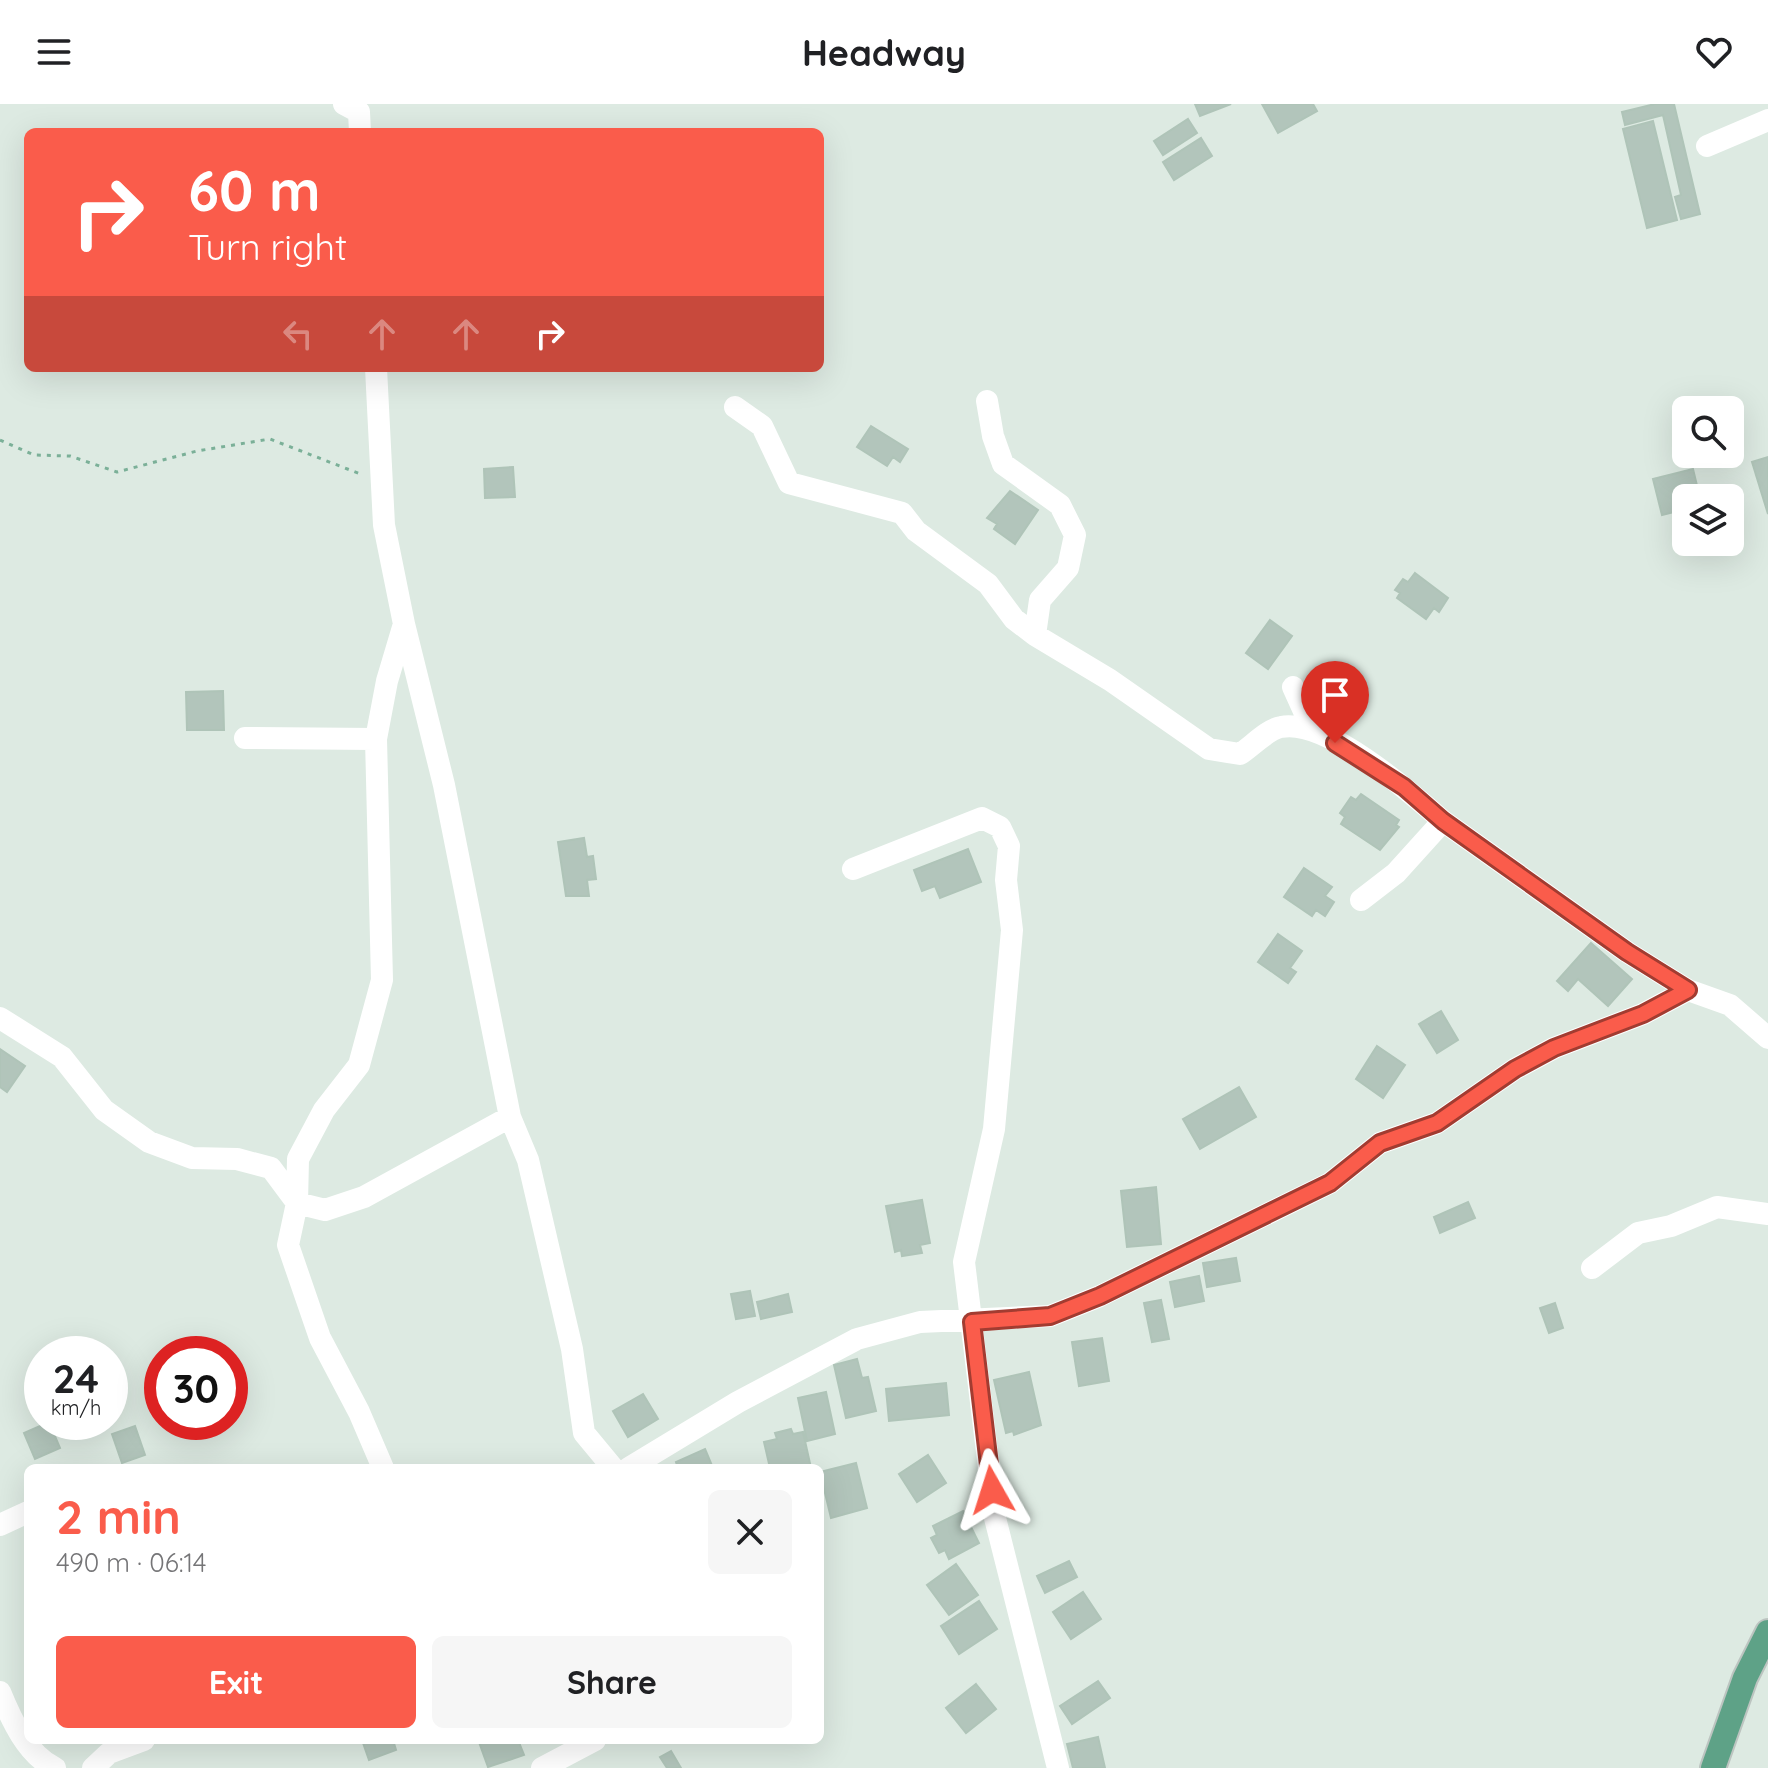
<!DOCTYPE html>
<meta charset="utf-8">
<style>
:root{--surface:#fff;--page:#f6f6f6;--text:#202124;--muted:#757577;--accent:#fa5c4b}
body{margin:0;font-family:Quicksand,sans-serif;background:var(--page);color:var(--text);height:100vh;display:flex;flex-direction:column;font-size:30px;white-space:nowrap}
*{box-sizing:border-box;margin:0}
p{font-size:26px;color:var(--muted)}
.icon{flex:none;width:44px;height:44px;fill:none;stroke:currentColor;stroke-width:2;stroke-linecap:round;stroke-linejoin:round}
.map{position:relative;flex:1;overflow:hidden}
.details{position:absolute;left:24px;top:1360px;width:800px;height:280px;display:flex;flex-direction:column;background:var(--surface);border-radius:12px;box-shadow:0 8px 32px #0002}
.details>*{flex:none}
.hud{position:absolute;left:24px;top:24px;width:800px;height:244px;border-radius:12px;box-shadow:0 8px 32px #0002;background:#fa5c4b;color:#fff;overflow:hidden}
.controls{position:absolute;left:1672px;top:292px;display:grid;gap:16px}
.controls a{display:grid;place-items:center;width:72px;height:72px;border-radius:12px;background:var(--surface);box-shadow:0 8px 32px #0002;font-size:40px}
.speed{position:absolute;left:24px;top:1232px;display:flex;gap:16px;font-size:40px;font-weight:700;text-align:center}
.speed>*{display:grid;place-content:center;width:104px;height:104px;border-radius:50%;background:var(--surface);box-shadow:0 8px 32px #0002;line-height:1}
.speed small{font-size:20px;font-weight:400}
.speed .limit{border:12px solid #d22;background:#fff;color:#111}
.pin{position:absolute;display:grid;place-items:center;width:68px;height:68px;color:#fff;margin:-82px -34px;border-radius:50% 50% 50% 0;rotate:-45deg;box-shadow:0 0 8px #0007}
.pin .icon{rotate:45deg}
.me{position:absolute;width:88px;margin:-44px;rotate:354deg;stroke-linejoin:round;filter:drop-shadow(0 0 6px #0008)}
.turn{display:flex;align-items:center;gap:28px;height:168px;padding:0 32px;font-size:36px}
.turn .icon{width:104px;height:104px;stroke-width:2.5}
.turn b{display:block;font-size:56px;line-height:68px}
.lanes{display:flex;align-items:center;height:76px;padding:0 32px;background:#0003;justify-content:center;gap:40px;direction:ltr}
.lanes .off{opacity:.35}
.round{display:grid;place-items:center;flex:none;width:84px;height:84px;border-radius:12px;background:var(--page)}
.overview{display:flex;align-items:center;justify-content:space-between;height:136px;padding:0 32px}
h1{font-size:48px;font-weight:700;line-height:60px;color:var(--accent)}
.action{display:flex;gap:16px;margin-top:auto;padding:16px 32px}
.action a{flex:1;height:92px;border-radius:12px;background:var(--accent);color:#fff;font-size:32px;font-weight:700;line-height:92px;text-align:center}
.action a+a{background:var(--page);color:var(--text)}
header{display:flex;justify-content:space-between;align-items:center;height:104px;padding:0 32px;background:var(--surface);font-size:36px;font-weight:700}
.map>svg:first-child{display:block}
.building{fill:#b2c5bb;stroke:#afc4b8;stroke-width:2}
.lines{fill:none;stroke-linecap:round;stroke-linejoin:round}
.major-casing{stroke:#bcc4c0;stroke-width:28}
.path{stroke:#7bb098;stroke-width:3;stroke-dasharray:4 6;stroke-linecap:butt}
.minor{stroke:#fff;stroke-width:22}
.major{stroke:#5ea287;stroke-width:24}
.route-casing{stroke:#a23c31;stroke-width:20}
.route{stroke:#fa5c4b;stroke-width:14}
</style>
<header><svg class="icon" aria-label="menu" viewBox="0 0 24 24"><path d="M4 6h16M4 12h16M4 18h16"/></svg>Headway<svg class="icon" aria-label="heart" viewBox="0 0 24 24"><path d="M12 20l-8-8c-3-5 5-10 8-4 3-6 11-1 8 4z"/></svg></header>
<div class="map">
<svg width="1768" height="1664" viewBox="0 0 1768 1664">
<rect width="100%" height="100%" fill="#ddeae2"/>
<path class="building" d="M1195,0H1231L1200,12Z
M1262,0H1313L1317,7L1278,29Z
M1655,0H1674L1700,110L1681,115L1675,93L1681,91L1663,11L1625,21L1622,8Z
M1188,15L1197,29L1163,51L1154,37Z
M1653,17L1677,116L1647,124L1623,25Z
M1201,34L1212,52L1174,76L1163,58Z
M871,322L908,345L900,358L893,353L887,362L857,343Z
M1768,353V410L1752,358Z
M513,363L515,393L485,394L484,365Z
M1693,365L1700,394H1686V405L1662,411L1653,375Z
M1010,387L1038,406L1015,440L994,425L997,420L987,414Z
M1415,469L1448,494L1439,508L1434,504L1426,515L1397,494L1400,489L1395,486L1403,475L1408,478Z
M1270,516L1292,532L1268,565L1246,549Z
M223,587L224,626H187L186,588Z
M1361,690L1399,716L1396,721L1399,723L1380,746L1341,720L1345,713L1340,709L1351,693L1356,696Z
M584,734L587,753L593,752L596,775L587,776L589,792H566L558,738Z
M968,745L981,778L940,794L935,782L922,787L914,766Z
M1304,764L1332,783L1325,792L1334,798L1325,812L1316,806L1312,812L1284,793Z
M1278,830L1302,847L1290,864L1296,868L1288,879L1258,858Z
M1591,839L1632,875L1608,902L1578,875L1568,887L1557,877Z
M1441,907L1458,936L1437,949L1419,920Z
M1377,942L1405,961L1383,994L1356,975Z
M0,945L25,962L7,988L0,983Z
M1239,983L1256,1013L1200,1045L1183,1015Z
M1156,1083L1161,1140L1127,1143L1121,1087Z
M922,1096L930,1139L920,1141L922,1149L902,1152L901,1146L895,1148L886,1102Z
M1468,1098L1475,1114L1440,1129L1434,1113Z
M1236,1154L1240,1177L1207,1183L1203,1159Z
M1199,1172L1204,1197L1175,1203L1170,1178Z
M750,1187L755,1212L736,1215L731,1190Z
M788,1190L792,1208L761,1215L757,1198Z
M1161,1196L1169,1235L1152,1238L1144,1199Z
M1555,1199L1563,1224L1549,1229L1540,1204Z
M1102,1234L1109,1277L1079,1282L1072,1238Z
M857,1255L862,1274L868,1273L876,1307L846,1314L834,1261Z
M1029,1268L1041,1321L1014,1331L1013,1327L1006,1329L994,1276Z
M946,1279L949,1311L889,1317L886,1285Z
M826,1288L835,1330L807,1337L798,1294Z
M643,1290L658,1315L628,1333L613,1307Z
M49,1318L60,1344L35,1355L24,1329Z
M135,1322L145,1351L122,1359L112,1330Z
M791,1325L793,1330L803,1328L811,1364H770L764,1338L777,1335L775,1329Z
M705,1345L713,1364H678L676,1358Z
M928,1351L946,1379L917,1398L899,1370Z
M856,1359L867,1404L831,1414L820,1368Z
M963,1407L979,1439L949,1455L945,1446L939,1449L931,1434L937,1431L933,1422Z
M1069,1457L1077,1473L1045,1489L1037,1472Z
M956,1460L978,1491L949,1511L927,1481Z
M1083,1488L1101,1515L1071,1535L1053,1508Z
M979,1497L997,1525L959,1550L941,1522Z
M1098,1577L1110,1594L1072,1620L1060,1602Z
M976,1580L996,1605L966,1629L946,1604Z
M1098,1633L1105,1664H1073L1067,1640Z
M362,1636H393L396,1646L369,1656Z
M484,1636H518L524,1651L488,1663L479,1638Z
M671,1647L681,1664H667L660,1653Z"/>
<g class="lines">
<g class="major-casing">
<path id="major" d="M1713,1664L1745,1574L1768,1528"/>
</g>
<path class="path" d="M0,336L34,351L70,352L117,368L197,347L270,335L363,371"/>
<path class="minor" d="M344,0L359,8L360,28
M1707,42L1768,16
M376,264L384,421L404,520L444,681L510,1013L528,1056L572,1245L584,1329L613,1364
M987,297L993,332L1003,360L1060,401L1075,431L1068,464L1040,496L1035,531
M735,303L762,322L789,379L902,409L916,427L988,480L1014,515L1035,531L1110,576L1209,645L1240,650C1251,643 1268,625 1281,623C1326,614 1410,688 1443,717
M1293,583L1312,625
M245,634L376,635
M853,765L982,714L1000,723L1009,742L1006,776L1012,826L994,1025L964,1158L995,1414L1058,1664
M1361,796L1396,769L1443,717L1627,848L1688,886
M0,914L62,953L104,1006L149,1038L192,1054L237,1055L271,1064L297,1099L325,1106L364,1093L510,1013
M1592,1164L1638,1129L1671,1122L1717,1103L1768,1110
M383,1364L359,1308L320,1234L288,1141L297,1099L298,1055L324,1006L359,961L382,876L376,635L387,577L404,520
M629,1364L738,1298L857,1235L920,1218L1050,1212L1100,1192L1330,1079L1380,1039L1437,1019L1515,965L1554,944L1643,910L1688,886L1730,901L1768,934
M0,1421L28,1408
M0,1588C11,1615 27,1651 55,1664
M93,1664L109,1649L144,1636
M542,1664L595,1636"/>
<use href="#major" class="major"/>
</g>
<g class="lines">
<g class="route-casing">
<path id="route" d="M992,1386L972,1218L1050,1212L1100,1192L1330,1079L1380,1039L1437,1019L1515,965L1554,944L1643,910L1688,886L1627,848L1443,717L1404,683L1335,639"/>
</g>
<use href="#route" class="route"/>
</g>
</svg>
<div class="controls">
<a><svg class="icon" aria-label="search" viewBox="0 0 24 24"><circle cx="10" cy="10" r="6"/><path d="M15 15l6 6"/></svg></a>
<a><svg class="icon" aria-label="layers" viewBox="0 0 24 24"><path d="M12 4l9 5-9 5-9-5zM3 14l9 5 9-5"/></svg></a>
</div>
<div class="speed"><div>24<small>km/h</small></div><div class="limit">30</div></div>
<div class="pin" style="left:1335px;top:639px;background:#d93025"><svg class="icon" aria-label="arrive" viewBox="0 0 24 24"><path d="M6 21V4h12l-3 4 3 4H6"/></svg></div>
<svg class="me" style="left:992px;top:1386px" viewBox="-20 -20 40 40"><path d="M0-17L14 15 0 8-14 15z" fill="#fa5c4b" stroke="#fff" stroke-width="4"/></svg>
<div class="hud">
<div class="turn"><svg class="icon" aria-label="right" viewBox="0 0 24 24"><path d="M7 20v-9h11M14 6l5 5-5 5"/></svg><div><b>60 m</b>Turn right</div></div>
<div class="lanes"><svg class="icon off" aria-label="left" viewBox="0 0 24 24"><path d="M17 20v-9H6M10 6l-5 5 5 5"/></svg><svg class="icon off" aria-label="ahead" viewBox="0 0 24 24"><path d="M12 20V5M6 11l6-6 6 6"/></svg><svg class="icon off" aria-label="ahead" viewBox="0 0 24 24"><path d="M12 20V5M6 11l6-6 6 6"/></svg><svg class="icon" aria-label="right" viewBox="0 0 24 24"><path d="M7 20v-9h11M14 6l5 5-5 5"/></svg></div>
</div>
<section class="details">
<div class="overview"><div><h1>2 min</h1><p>490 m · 06:14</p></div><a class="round"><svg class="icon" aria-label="close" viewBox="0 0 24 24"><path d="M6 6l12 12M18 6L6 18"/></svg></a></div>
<div class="action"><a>Exit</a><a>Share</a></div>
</section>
</div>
